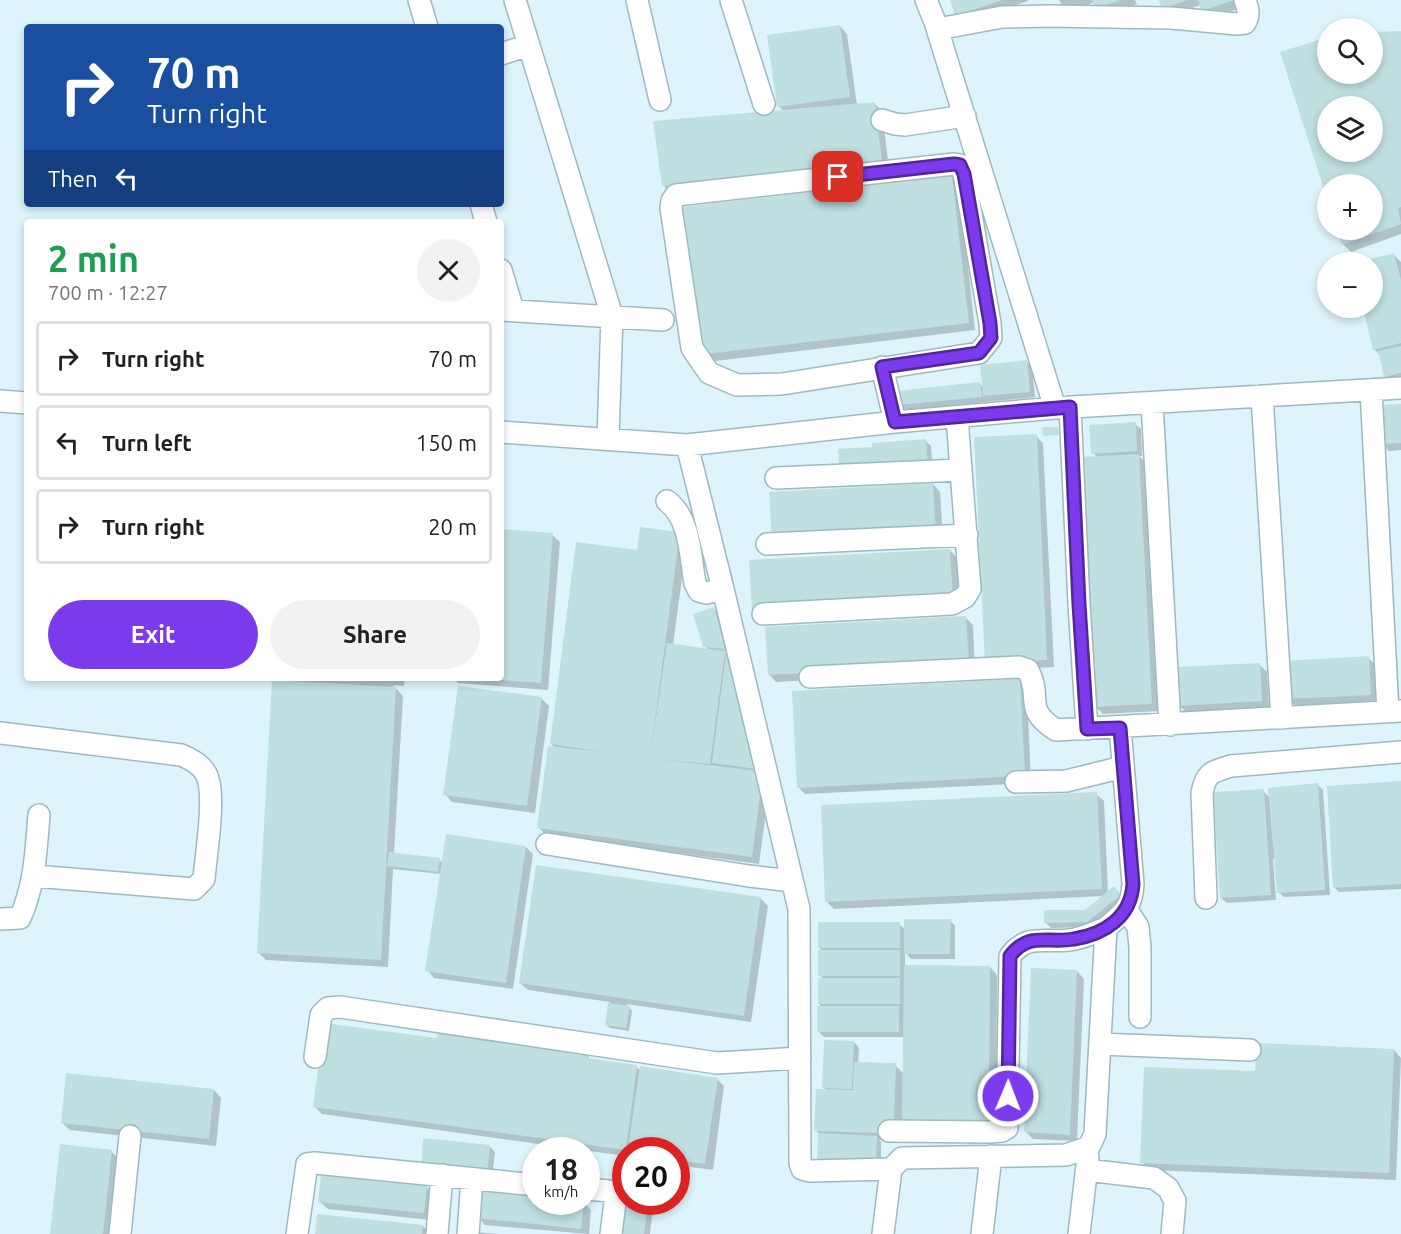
<!DOCTYPE html>
<meta charset="utf-8">
<style>
:root{--surface:#fff;--page:#f2f2f2;--text:#202124;--muted:#757577;--line:#e0e0e0;--accent:#7c3aed}
body{margin:0;font-family:Ubuntu,sans-serif;background:var(--page);color:var(--text);height:100vh;display:flex;flex-direction:column;font-size:22px;white-space:nowrap}
*{box-sizing:border-box;margin:0}
p{font-size:20px;color:var(--muted)}
.icon{flex:none;width:33px;height:33px;fill:none;stroke:currentColor;stroke-width:2;stroke-linecap:round;stroke-linejoin:round}
.map{position:relative;flex:1;overflow:hidden}
.side{position:absolute;left:24px;top:219px;width:480px;height:462px;display:flex;flex-direction:column;background:var(--surface);border-radius:6px;box-shadow:0 3px 9px #0003}
.side>*{flex:none}
.guide{position:absolute;left:24px;top:24px;width:480px;height:183px;border-radius:6px;box-shadow:0 3px 9px #0003;background:#1a4fa0;color:#fff;overflow:hidden}
.tools{position:absolute;left:1317px;top:18px;display:grid;gap:12px}
.tools a{display:grid;place-items:center;width:66px;height:66px;border-radius:50%;background:var(--surface);box-shadow:0 3px 9px #0003;font-size:30px}
.speed{position:absolute;left:522px;top:1137px;display:flex;gap:12px;font-size:30px;font-weight:700;text-align:center}
.speed>*{display:grid;place-content:center;width:78px;height:78px;border-radius:50%;background:var(--surface);box-shadow:0 3px 9px #0003;line-height:1}
.speed small{font-size:15px;font-weight:400}
.speed .limit{border:9px solid #d22;background:#fff;color:#111}
.pin{position:absolute;display:grid;place-items:center;width:51px;height:51px;color:#fff;margin:-26px;border-radius:12px;box-shadow:0 3px 9px #0006}
.me{position:absolute;width:66px;margin:-33px;rotate:1deg;stroke-linejoin:round;filter:drop-shadow(0 0 4px #0008)}
.turn{display:flex;align-items:center;gap:21px;height:126px;padding:0 24px;font-size:27px}
.turn .icon{width:78px;height:78px;stroke-width:2.5}
.turn b{display:block;font-size:42px;line-height:51px}
.then{display:flex;align-items:center;height:57px;padding:0 24px;background:#0003;gap:12px;font-size:22px}
.round{display:grid;place-items:center;flex:none;width:63px;height:63px;border-radius:32px;background:var(--page)}
.headline{display:flex;align-items:center;justify-content:space-between;height:102px;padding:0 24px}
h1{font-size:36px;font-weight:700;line-height:45px;color:#1e9e55}
.button{display:flex;gap:12px;margin-top:auto;padding:12px 24px}
.button a{flex:1;height:69px;border-radius:36px;background:var(--accent);color:#fff;font-size:24px;font-weight:700;line-height:69px;text-align:center}
.button a+a{background:var(--page);color:var(--text)}
ul{padding:0;list-style:none}
li{display:flex;align-items:center;gap:18px;height:75px;margin:0 12px 9px;padding:0 12px;border:3px solid var(--line);border-radius:6px}
li div{flex:1}
li b{display:block;font-size:22px}
li em{font-style:normal}
.map>svg:first-child{display:block}
.shadow{fill:#0003;fill-rule:evenodd}
.building{fill:#bfdfe1;fill-rule:evenodd}
.lines{fill:none;stroke-linecap:round;stroke-linejoin:round}
.minor-casing{stroke:#9dbac4;stroke-width:24}
.minor{stroke:#fff;stroke-width:21}
.route-casing{stroke:#51269a;stroke-width:15}
.route{stroke:#7c3aed;stroke-width:10}
</style>
<div class="map">
<svg width="1401" height="1234" viewBox="0 0 1401 1234">
<rect width="100%" height="100%" fill="#ddf4fc"/>
<path class="shadow" d="M951,0H1028V1L963,22Z
M1059,0H1135L1137,4L1104,15L1095,2L1068,12Z
M1161,0H1238L1241,8L1210,18L1203,10L1201,5L1171,15Z
M840,26L847,34L857,105L875,104L882,111L889,169L671,193L663,185L784,111L778,106Z
M1401,33V234L1351,252L1343,244L1338,230H1372V184H1328V196L1282,53L1328,74H1372ZM1328,106H1372V152H1328Z
M951,177L959,185L975,330L707,362L700,354Z
M1394,255L1401,262V377L1389,379L1386,376L1381,356L1374,349L1364,308H1372V262H1362Z
M1026,361L1032,367L1035,397L906,410L900,405L980,384L984,388Z
M1401,406V450L1389,451L1381,444Z
M1135,424L1141,429L1142,456H1139L1146,463L1159,711L1103,714L1095,706L1097,457L1093,453Z
M1036,436L1043,443L1054,667L994,670Z
M925,440L931,446L933,470L874,448Z
M933,484L940,492L943,539L781,548Z
M501,531L552,535L560,542L548,690L458,683L453,678H501Z
M687,541L673,645L710,651L705,646L714,609L717,612L727,652L723,651L732,660L768,796L759,864L546,835L538,827L555,748L551,744L638,552Z
M950,550L957,558L960,606L761,618Z
M966,618L973,625L975,671L776,682L769,674Z
M1368,658L1376,665L1378,702L1296,706L1288,699Z
M1259,664L1267,672L1269,708L1187,713L1179,705Z
M276,678H405L404,686L393,685L403,696L394,854L439,860L443,863L526,847L533,854L513,989L434,978L427,970L441,874L393,869L388,967L266,960L259,953L280,682Z
M433,678H447V680Z
M1019,681L1027,688L1031,783L805,794L798,787Z
M541,698L549,706L535,813L452,802L445,794Z
M1401,783V889L1339,892L1334,887Z
M1317,784L1323,790L1330,895L1284,897L1279,892L1276,859H1273L1276,900L1227,903L1221,898L1263,791L1270,798Z
M1096,794L1104,801L1108,893L1119,894L1125,901L1093,927L1051,928L1045,922L1086,911L1104,896L834,909L827,902Z
M760,898L768,906L751,1022L626,1004L632,1011L629,1031L610,1028L606,1025L610,1002L528,990L520,983Z
M950,920L955,926V959H911L905,952V966L990,967L997,975L996,1134L879,1140L881,1142V1167L824,1165L818,1160L819,1134L816,1131L827,1091L823,1087L854,1042L859,1048L858,1064L895,1065L904,1074L905,1037H824L819,1032L823,1008L819,1004L824,979L819,975L823,951L819,948L899,924L906,930Z
M1077,971L1084,979L1077,1141L1033,1139L1026,1132Z
M442,1040L591,1043L588,1060L636,1067L641,1071L717,1079L724,1086L713,1170L676,1165V1150H626V1156L322,1114L315,1107Z
M1394,1050L1401,1058L1396,1180L1149,1170L1142,1162L1256,1073Z
M214,1090L221,1098L216,1146L70,1130L62,1123Z
M490,1147L495,1152L492,1179L428,1172Z
M111,1151L119,1159L111,1234H52Z
M426,1187L434,1195L431,1220L328,1209L320,1202Z
M536,1202L584,1203L591,1210L589,1234L485,1225L477,1217Z
M626,1202L647,1203L653,1208L650,1234H619Z
M423,1226L430,1234H317Z
M476,1232L499,1234H476Z"/>
<path class="building" d="M950,0H1002L955,16Z
M1092,0H1120L1095,9Z
M1159,0H1187L1162,9Z
M1198,0H1234L1202,11Z
M840,25L850,97L777,107L767,35Z
M1401,31V207L1398,208L1401,224L1342,245L1337,230H1372V184H1328L1327,199L1280,52L1328,37V74H1372V32ZM1328,106H1372V152H1328Z
M875,102L882,162L662,186L653,121Z
M952,176L969,323L698,355L681,207Z
M1394,253L1401,280V343L1373,350L1363,308H1372V262H1360Z
M1401,346V373L1384,377L1378,351Z
M1027,360L1030,392L983,396L980,365Z
M980,382L982,397L899,405L897,391Z
M1401,404V443L1380,444L1378,405Z
M1136,422L1137,451L1091,454L1089,425Z
M1042,427H1058L1059,435L1043,436Z
M1037,434L1047,660L985,663L974,437Z
M926,439L928,465L840,472L838,449L872,447V443Z
M1139,454L1152,704L1094,707L1081,457Z
M933,483L936,532L772,541L769,492Z
M640,527L680,532L650,758L667,643L725,651L710,764L657,759L758,771L761,788L752,857L537,828L548,746L605,752L550,744L576,542L637,550Z
M501,529L553,533L541,683L501,680Z
M950,549L953,599L752,611L749,560Z
M714,607L725,649L703,647L693,614Z
M966,616L969,664L768,675L765,627Z
M726,653L757,769L712,763Z
M1369,656L1371,695L1287,699L1285,661Z
M1260,663L1262,701L1178,706L1176,667Z
M1020,679L1025,776L797,788L792,691Z
M272,680L396,687L381,960L257,953Z
M458,686L542,697L527,806L443,795Z
M1401,781V884L1333,888L1327,786Z
M1318,783L1325,890L1277,893L1268,788Z
M1264,789L1271,895L1220,898L1213,792Z
M1097,792L1102,889L825,902L821,805Z
M446,834L526,846L506,983L425,971Z
M389,852L440,858L438,872L387,866Z
M536,865L761,897L744,1016L519,983Z
M1114,886L1121,895L1087,922L1044,923V910H1085Z
M904,919H951L950,954H904Z
M818,922H900V948H818Z
M818,950H900V976H818Z
M904,965L990,966L989,1127L902,1126Z
M1031,968L1077,970L1070,1135L1024,1132Z
M818,978H900V1004H818Z
M608,1003L630,1006L626,1028L605,1025Z
M817,1006H899V1032H817Z
M440,1020L590,1040L587,1058L637,1065L626,1150L313,1107L324,1023L437,1038Z
M824,1040L854,1041L852,1089L822,1088Z
M1256,1043L1394,1049L1389,1173L1140,1163L1144,1067L1255,1071Z
M854,1062L896,1063L894,1126L878,1125V1133L814,1131L816,1089L853,1090Z
M640,1066L718,1078L705,1164L676,1160V1150H628Z
M66,1073L214,1089L209,1139L61,1123Z
M818,1133L877,1136L876,1163L817,1160Z
M423,1138L490,1145L487,1174L421,1168Z
M60,1144L112,1150L103,1234H50Z
M321,1175L427,1186L424,1213L318,1202Z
M479,1190L536,1196V1202H584L581,1229L476,1218Z
M626,1202H648L644,1234H618Z
M317,1214L423,1225L422,1234H315Z"/>
<g class="lines">
<g class="minor-casing">
<path id="minor" d="M419,0L427,27
M515,0L612,316L608,439
M637,0L660,100
M731,0L764,104
M926,0L935,22L1055,408
M938,29L1002,17L1048,16L1171,18L1237,24L1245,23C1250,14 1248,9 1245,0
M501,54L529,45
M882,120L895,124L905,125L965,116
M954,164L960,165L964,174L990,323L991,338L979,353L782,384L737,385L709,373L692,348L671,208L672,201L676,195Z
M481,204L486,222
M501,270L513,310
M501,310L663,320
M882,367L895,422
M1371,390L1388,712
M1262,396L1282,718
M0,401L27,403
M1152,403L1170,725
M1070,407L1079,604L1087,729
M501,432L687,445L895,422L1055,408L1401,388
M687,445L723,589L799,909L800,1163L802,1169L809,1171L891,1169
M776,478L961,470
M667,501C691,519 690,557 695,583L699,591L706,593L723,589
M767,544L967,535
M763,614L952,604L965,597L970,589L957,417
M810,677L1019,667L1028,670C1043,699 1022,708 1056,730L1401,711
M0,733L181,755C191,759 205,767 208,779C215,800 206,855 204,879L194,889L34,876
M1016,782L1066,781L1123,767
M547,844L749,876L792,881
M1206,898L1202,793C1206,772 1212,772 1231,766L1401,752
M1127,910L1138,927L1140,947V1017
M0,919L20,918C35,885 36,851 39,815
M1100,1044L1250,1050
M315,1057L321,1015L328,1008L340,1007L717,1063L800,1058
M889,1131L991,1132L1002,1131L1007,1128L1010,956C1029,931 1049,945 1075,939C1085,937 1096,932 1106,928
M1087,1170L1154,1178L1168,1188L1175,1201L1172,1234
M586,1189L609,1191L616,1194L611,1234
M120,1234L130,1136
M297,1234L307,1164L315,1163L536,1185
M437,1234L442,1175
M468,1234L472,1179
M883,1234L891,1169L902,1158L1066,1155L1089,1147L1095,1134L1106,928C1123,913 1132,908 1133,884L1120,727
M982,1234L991,1156
M1079,1234L1088,1157"/>
</g>
<use href="#minor" class="minor"/>
</g>
<g class="lines">
<g class="route-casing">
<path id="route" d="M838,177L954,164L960,165L964,174L990,323L991,338L979,353L882,367L895,422L1070,407L1079,604L1087,729L1120,728L1133,884C1131,917 1105,934 1074,939C1048,944 1029,931 1010,956L1008,1096"/>
</g>
<use href="#route" class="route"/>
</g>
</svg>
<div class="tools">
<a><svg class="icon" aria-label="search" viewBox="0 0 24 24"><circle cx="10" cy="10" r="6"/><path d="M15 15l6 6"/></svg></a>
<a><svg class="icon" aria-label="layers" viewBox="0 0 24 24"><path d="M12 4l9 5-9 5-9-5zM3 14l9 5 9-5"/></svg></a>
<a>+</a>
<a>−</a>
</div>
<div class="speed"><div>18<small>km/h</small></div><div class="limit">20</div></div>
<div class="pin" style="left:838px;top:177px;background:#d93025"><svg class="icon" aria-label="arrive" viewBox="0 0 24 24"><path d="M6 21V4h12l-3 4 3 4H6"/></svg></div>
<svg class="me" style="left:1008px;top:1096px" viewBox="-20 -20 40 40"><circle r="17" fill="#7c3aed" stroke="#fff" stroke-width="3"/><path d="M0-11L8 9 0 5-8 9z" fill="#fff"/></svg>
<div class="guide">
<div class="turn"><svg class="icon" aria-label="right" viewBox="0 0 24 24"><path d="M7 20v-9h11M14 6l5 5-5 5"/></svg><div><b>70 m</b>Turn right</div></div>
<div class="then">Then<svg class="icon" aria-label="left" viewBox="0 0 24 24"><path d="M17 20v-9H6M10 6l-5 5 5 5"/></svg></div>
</div>
<section class="side">
<div class="headline"><div><h1>2 min</h1><p>700 m · 12:27</p></div><a class="round"><svg class="icon" aria-label="close" viewBox="0 0 24 24"><path d="M6 6l12 12M18 6L6 18"/></svg></a></div>
<ul>
<li><svg class="icon" aria-label="right" viewBox="0 0 24 24"><path d="M7 20v-9h11M14 6l5 5-5 5"/></svg><div><b>Turn right</b></div><em>70 m</em></li>
<li><svg class="icon" aria-label="left" viewBox="0 0 24 24"><path d="M17 20v-9H6M10 6l-5 5 5 5"/></svg><div><b>Turn left</b></div><em>150 m</em></li>
<li><svg class="icon" aria-label="right" viewBox="0 0 24 24"><path d="M7 20v-9h11M14 6l5 5-5 5"/></svg><div><b>Turn right</b></div><em>20 m</em></li>
</ul>
<div class="button"><a>Exit</a><a>Share</a></div>
</section>
</div>
